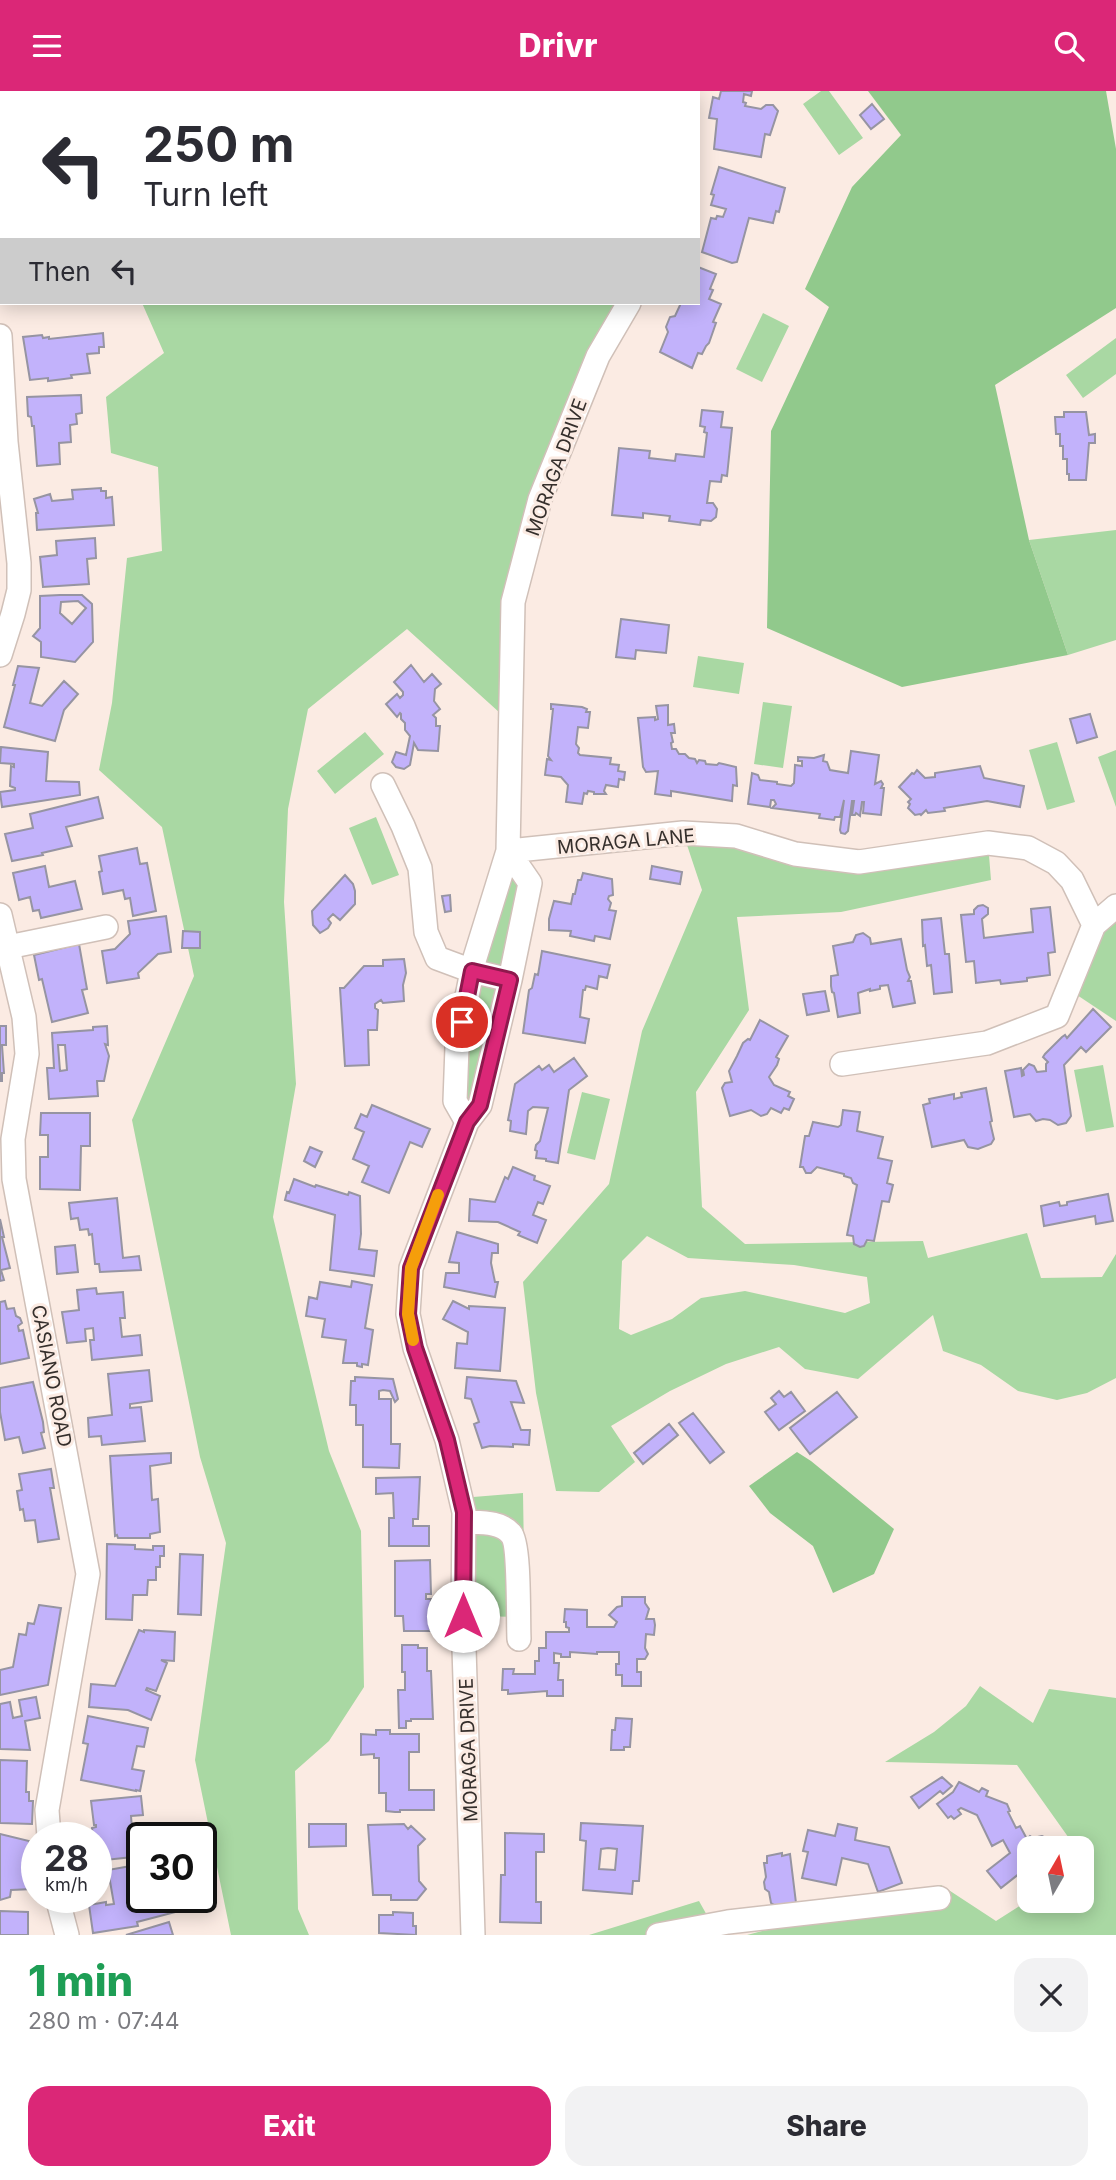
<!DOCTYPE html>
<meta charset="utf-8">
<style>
:root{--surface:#fff;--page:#f2f2f3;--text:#2b2b33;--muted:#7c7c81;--accent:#db2777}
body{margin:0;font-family:Inter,sans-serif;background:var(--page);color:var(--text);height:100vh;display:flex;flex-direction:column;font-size:26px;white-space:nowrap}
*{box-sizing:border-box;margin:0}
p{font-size:23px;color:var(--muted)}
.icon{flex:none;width:38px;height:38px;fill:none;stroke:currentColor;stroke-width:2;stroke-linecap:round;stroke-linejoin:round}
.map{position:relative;height:1844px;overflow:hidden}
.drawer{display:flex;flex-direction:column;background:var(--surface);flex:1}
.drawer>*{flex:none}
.guide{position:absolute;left:0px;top:0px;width:700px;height:214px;box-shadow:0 4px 18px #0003;background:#fff;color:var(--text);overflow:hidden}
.needle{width:46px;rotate:9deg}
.buttons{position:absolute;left:1017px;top:1745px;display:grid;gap:14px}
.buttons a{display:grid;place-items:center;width:77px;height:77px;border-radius:14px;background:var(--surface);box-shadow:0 4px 18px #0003;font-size:35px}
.speed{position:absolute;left:21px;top:1731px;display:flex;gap:14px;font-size:35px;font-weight:700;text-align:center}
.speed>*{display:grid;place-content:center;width:91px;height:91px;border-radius:50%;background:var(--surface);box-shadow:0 4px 18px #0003;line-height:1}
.speed small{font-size:18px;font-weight:400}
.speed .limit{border:4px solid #111;border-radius:10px;background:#fff;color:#111}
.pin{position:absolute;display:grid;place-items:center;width:60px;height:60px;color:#fff;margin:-30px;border:4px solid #fff;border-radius:50%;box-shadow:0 2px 7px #0007}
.me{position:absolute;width:77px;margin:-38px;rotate:0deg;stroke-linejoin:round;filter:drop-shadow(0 0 5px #0008)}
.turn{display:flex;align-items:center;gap:24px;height:147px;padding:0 28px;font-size:32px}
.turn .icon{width:91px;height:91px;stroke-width:2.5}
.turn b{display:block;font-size:49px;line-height:60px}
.then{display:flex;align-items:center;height:66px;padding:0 28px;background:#0003;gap:14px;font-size:26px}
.round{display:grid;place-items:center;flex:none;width:74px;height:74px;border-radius:21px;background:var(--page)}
.overview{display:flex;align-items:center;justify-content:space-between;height:119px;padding:0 28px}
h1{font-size:42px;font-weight:800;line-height:52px;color:#1e9e55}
.button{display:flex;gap:14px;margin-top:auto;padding:14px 28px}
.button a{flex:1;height:80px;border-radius:21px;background:var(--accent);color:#fff;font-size:28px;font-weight:800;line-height:80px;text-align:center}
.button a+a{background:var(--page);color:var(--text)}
header{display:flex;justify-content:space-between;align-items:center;height:91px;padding:0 28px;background:var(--accent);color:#fff;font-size:32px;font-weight:800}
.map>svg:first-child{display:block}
.green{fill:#a9d8a3;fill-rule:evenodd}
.forest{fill:#91c98c}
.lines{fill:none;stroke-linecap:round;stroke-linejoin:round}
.stream{stroke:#57a2ad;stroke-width:5}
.building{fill:#c2b2fb;stroke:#9694a2;stroke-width:2;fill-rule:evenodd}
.minor-casing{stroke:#d0c0b8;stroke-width:26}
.path{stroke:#b2a6a0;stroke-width:3.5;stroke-dasharray:2 5;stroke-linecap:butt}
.minor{stroke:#fff;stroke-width:23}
.route-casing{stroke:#8e194d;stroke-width:18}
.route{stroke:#db2777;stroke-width:12}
.slow{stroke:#f59e0b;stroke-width:12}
.labels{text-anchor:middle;stroke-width:6;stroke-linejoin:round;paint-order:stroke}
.street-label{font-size:19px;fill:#352f2c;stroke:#fbebe3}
</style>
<header><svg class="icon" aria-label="menu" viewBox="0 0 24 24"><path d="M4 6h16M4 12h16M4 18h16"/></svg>Drivr<svg class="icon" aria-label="search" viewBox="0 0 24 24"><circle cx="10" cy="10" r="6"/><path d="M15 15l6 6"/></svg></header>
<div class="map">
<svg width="1116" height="1844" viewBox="0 0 1116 1844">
<rect width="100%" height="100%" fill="#fbebe3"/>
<path class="green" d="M0,0H671V2H2V124L0,125Z
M821,0H829L863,47L839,64L803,13Z
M142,212H629L598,265L513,511L510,631L407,538L308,618L288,718L284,811L296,993L273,1126L329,1360L361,1440L364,1596L329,1650L295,1680L298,1818L309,1844H231L195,1669L226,1452L200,1366L132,1029L194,885L162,736L99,679L112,612L127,467L162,460L158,376L111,362L106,306L164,262Z
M763,222L789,235L762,291L736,278Z
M1116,247V283L1083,307L1066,284Z
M1116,439V549L1068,564L1029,449Z
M698,565L744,572L739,603L693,596Z
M763,611L792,615L783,677L754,673Z
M365,641L384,663L335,703L317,680Z
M1057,651L1075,711L1047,719L1029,659Z
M1116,659V716L1098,666Z
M376,726L399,784L372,794L349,737Z
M683,742L859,771L988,752L991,789L841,821L737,826L749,919L696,1001L702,1116L745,1153L923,1150L928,1167L1027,1142L1041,1187L1102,1186L1116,1163V1287L1087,1302L1057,1309L1018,1300L981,1274L943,1260L933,1224L858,1288L805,1278L779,1256L726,1273L670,1300L611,1335L635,1371L599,1401L556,1400L536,1302L523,1191L609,1093L642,940L702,799ZM647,1145L688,1167L794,1174L867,1186L870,1212L845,1222L745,1200L701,1207L672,1228L631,1244L619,1238L622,1170Z
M508,760L530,792L467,1031L457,956Z
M1116,815V930L1068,898Z
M1103,974L1114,1036L1086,1041L1074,979Z
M582,1001L610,1008L595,1069L567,1062Z
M523,1402L525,1526L463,1525L461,1407Z
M980,1595L1033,1632L1049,1598L1116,1607V1844H747L941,1794L996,1830L1029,1809L1082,1810V1776L1087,1772L1082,1764V1757H1076L1017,1674L885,1671L934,1641L966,1615Z
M699,1810L718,1844H589Z"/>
<path class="forest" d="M868,0H1106L1116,58V217L995,294L1029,449L1068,564L902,596L767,537L771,340L829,216L805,198L852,96L901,44Z
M797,1361L811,1370L894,1438L874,1483L833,1502L813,1455L770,1422L749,1395Z"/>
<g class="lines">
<path class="stream" d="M0,25L1,20"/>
</g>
<path class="building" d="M721,0H752L751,5L744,3L743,11L746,12L745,15L761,18L766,14H773L778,20L770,44L765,43L761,66L714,58L717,28L709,27L713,6L719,8Z
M872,13L884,28L871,38L860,24Z
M719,76L785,97L779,121L776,120L773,132L749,127L737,171L732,172L702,161L711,127L716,128L717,125L723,126L726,118L711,114L714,104L711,103Z
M698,176L716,183L710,198L713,199L709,208L721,213L713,231L716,232L709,252L706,255L702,263L698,262L692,277L660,261L668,241L666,236L670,226L675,225L681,212H698Z
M103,242L104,256H99V262L87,263L90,282L71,284L72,287L48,290V287L30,289L23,246L42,244L43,247L49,246V248Z
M81,304L82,322L76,323L77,333L70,334L71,351L59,352L60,373L37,375L34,335H32L31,326L28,325L27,306Z
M702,319L723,321L721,336L732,337L727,385L722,384L721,391L710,390L707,412H713L717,418L716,426L711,430L701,429L700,434L669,430L670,425L643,422V427L612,424L619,357L650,360L649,367L675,370L676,363L704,366L707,342L704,341L705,336L700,335Z
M1064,321H1086L1089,344L1095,343V352H1089L1086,389H1069V383H1067V368H1063V355H1060V343H1056L1055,326H1064Z
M101,397V400H106V407L112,406L114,434L37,439L36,422H38L34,408L50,403L52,410L73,408L72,399Z
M95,447L96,467L87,468L89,493L43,496L40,466L57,464L56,450Z
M60,504H82L92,513L93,551L75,571L41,566V551L33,545L40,537V505ZM78,510L86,517L72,533L60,522L61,511Z
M621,528L669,534L666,562L636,559L635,568L616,566Z
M411,574L424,591L432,583L441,593L435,598L434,610L440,618L433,624L436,627V635H440L438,660L418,659L414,652L410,674L404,678L396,676L392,671L396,661L406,664L410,645L405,639V632L401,628V623L400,622L397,626L386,613L397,603L400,607L403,604V601L394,591Z
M18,575L39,577L30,612L42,615L64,590L78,603L64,619L55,650L4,636L15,594H13Z
M551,613L582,616L587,618L586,621H590L588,637L578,636L576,653L579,657L578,662L580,664L611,667L610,673L619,674L618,680L625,681L624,689L619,688L618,696L606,694L604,700L606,703H594V701L588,700L587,703L584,702L582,713L566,711L568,694L561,686L545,684L547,668L551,669L548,665L553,618H551Z
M668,614V634L674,633L675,642H671L673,651L671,652L672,658H676L679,663H685L689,667L695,668L697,672L699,669L705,670L706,673L717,674L719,672L736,676L737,695L733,694L732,710L671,700V705L655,703L658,680L646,681L643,676L638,627L655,626V629L658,628L656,615Z
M1090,623L1097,646L1077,652L1070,628Z
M1,656L48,661L46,690L79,691L80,704L2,716L0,701L15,699V697L10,695L11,675L14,676V673L0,672Z
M851,660L879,664L875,693L881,690L883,693L881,697H884L881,724L863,722L864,711H862L860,725L856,722L855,724H852L854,710H852L848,740L845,743L841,742L840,739L844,709L840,726H835L834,729L819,727L820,723L772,717L776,713L774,709H771L770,716L748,713L752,682L758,684L760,689L777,691V693L791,695L794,692L795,674L802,675V670H798V666L814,667L824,664L823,670L827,671L830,679L848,682Z
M980,675L984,687L1024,695L1020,716L987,710L944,717L945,720L928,722L926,719L921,724L920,723L915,724L908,717L910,713L908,711L911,708L899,696L912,682L914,683L917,679L925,687L935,686V682Z
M98,706L103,727L66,736L72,755L42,762L43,764L12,770L5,743L33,737L30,723Z
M137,757L140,773L147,772L156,820L133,825L130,807L125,808L123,799L103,803L99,781L102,780L99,765Z
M45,775L49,796L75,790L82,818L41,827L39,819L33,820L30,806L19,809L13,782Z
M652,775L682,781L680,793L650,788Z
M583,782L612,788L613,804L609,805L608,808L611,812L609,819L616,820L610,848L595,845L594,850L570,845L571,840L549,839V828L554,810L571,813L573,803H575L578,789H581Z
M345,784L353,793L355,800V813L340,829L333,823L328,828L331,832L328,837L320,842L313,834L312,820Z
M450,804L451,820L445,821L442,805Z
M983,814L988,817V823L982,828L984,847L1033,841L1031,818L1050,816L1055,861L1048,862L1050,884L1027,887V890L1001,893L1000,889L976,892L974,870L966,871L961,824L974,823V819L978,815Z
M166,825L171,861L158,863L138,882L139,887L107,892L102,860L115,858L130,843L128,830Z
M941,827L945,863H949L952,901L934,903L931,874L927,875L925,854L923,855L922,829Z
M183,840L200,841V857H182Z
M863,842L870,847L871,853L901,848L907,879L910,886L908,890H911L915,912L893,916L888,894L880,895V898L870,900V898L858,902L860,922L838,926L834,902L832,901L831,895V885L838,884L833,855L853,851L856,844Z
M79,853L87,898L82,899L88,922L52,931L42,888L39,889L34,864Z
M542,860L610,874L607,887L599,885L597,898L586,895L585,899H583L580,926L589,928L585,952L523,942L529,899L532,897L535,883L538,884Z
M404,868L406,882L403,894L404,910L383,912L381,909L375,913V917L378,919L377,939H368L369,974L345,975L340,897H344L364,875H383V869Z
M825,900L829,920L807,924L803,903Z
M1093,918L1111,936L1086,961L1081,956L1064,974L1071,1025L1066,1032L1058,1034L1050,1029L1043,1028L1036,1030L1030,1023L1014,1026L1005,980L1021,977L1022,985L1024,984L1023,979L1029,973L1034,975L1037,981L1046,980V973L1048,971L1043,966L1045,963L1062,946L1065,944L1067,947Z
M760,929L788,945L776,966L779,968L777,974L769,986L774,994L790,1001L788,1005L794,1008L789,1019L784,1017L781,1022L771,1017L767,1023L761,1025L751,1019L730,1025L722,997L725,992L732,991L729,980L737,965L743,952L748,948L750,949Z
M0,935H6V954H2L4,982H2V990H0Z
M107,935L108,954L105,953L109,965L104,990H97L98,1005L49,1008L47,977H54L52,942L93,939V936ZM58,954H65L67,979L60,980Z
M574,967L587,985L569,999L558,1072L546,1070V1068L536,1067L537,1060L535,1059L536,1054L540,1050L548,1017L533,1016L528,1020L526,1043L510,1040L511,1030L508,1029L515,993L539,975L542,979L549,974L554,981Z
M986,997L992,1030L990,1031L994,1048L991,1053L978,1058L968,1056L964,1049L932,1056L923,1014L930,1012L929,1008L954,1003V1008L962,1006L961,1002Z
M372,1014L430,1038L422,1056L410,1051L389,1102L362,1091L369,1075L353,1068L364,1041L355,1037L361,1023L367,1026Z
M843,1019L860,1021L857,1040L883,1046L878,1067L892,1070L887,1092L893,1094L889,1111L882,1110L874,1150L867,1149L864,1155L860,1156L854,1153L853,1145L847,1144L857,1094L853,1092L851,1087L844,1085V1083L817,1076L811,1082H806L803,1076H800L805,1045H809L813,1031L838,1036L841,1034Z
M41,1022H90V1055H81L80,1099L40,1098V1066H48V1044H40Z
M310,1056L322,1061L315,1076L304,1070Z
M513,1076L535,1085L534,1089L550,1095L543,1113L538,1111L533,1124L546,1129L537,1152L518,1144L520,1141L498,1131L469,1130L470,1108L495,1111L505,1086L508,1088Z
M294,1088L315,1096L316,1094L348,1104L349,1101L360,1105L361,1143L359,1158L377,1160L374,1185L330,1179L335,1124L285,1109L287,1101L289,1102Z
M1108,1103L1113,1130L1096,1133L1095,1125L1044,1135L1041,1115L1059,1111L1060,1115L1067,1114V1111Z
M117,1107L123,1167L139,1165L141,1179L100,1181L99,1173H95L92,1143L89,1144L88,1138L80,1139L78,1127L71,1128L69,1112Z
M0,1128L4,1146H2L10,1177L1,1179L4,1189L0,1190Z
M457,1141L498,1153V1162H492L491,1172L495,1191H498L495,1206L444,1196L446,1182H459V1172L449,1171Z
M75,1154L78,1181L57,1183L55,1156Z
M352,1190L372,1194L365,1237L373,1239L368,1274L362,1273V1276L357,1275V1272H343L346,1249L322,1246L325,1228L306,1225L309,1206L317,1208L320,1191L351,1196Z
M96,1197L97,1203L123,1201L125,1227H120L122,1246L140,1244L142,1264L92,1269L90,1249H94L93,1237L85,1238L86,1250L67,1252L62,1221L79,1219L77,1199Z
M5,1210L7,1218L14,1217L16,1225L20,1227L22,1232L18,1235L19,1240L23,1239L29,1267L0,1273V1211Z
M453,1210L469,1218V1215L505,1217L500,1280L455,1277L457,1252L467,1253L468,1241L443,1228Z
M149,1279L152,1310L130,1313V1317L141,1316L145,1350L102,1354L101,1345L89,1346L88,1327L112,1324L108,1283Z
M355,1286L393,1288L398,1308L395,1311L390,1300L383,1299L379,1300V1308H391V1353H400L399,1377L363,1376V1334H356V1314H350L351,1290H355Z
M467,1286L516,1290L524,1312L511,1311L521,1339H530L529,1354L513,1353V1356L490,1355L482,1357L474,1333L479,1331L471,1308L465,1307Z
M33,1291L43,1331L44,1341L41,1342L45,1357L23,1362L19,1346L5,1349L0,1321V1297Z
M779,1300L784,1306L791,1301L805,1320L779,1339L765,1321L776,1313L771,1307Z
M837,1301L857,1326L810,1363L790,1337Z
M693,1322L724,1361L710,1372L679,1332Z
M669,1333L678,1344L643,1373L634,1362Z
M171,1362V1372L150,1375L152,1409L158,1408L160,1441L150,1443V1447H118L117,1444L115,1445L110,1365Z
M51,1378L54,1397H50L59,1448L38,1451L35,1429L25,1430L23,1418L20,1419L17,1400L22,1399L19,1383Z
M420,1386L418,1428H413V1435H429V1455H389V1427H394L393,1402L376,1403V1387Z
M107,1453L135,1454V1458L153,1459V1455H164V1465H160V1476H156V1489H148L147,1504H133L132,1529L106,1528Z
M180,1463L203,1464L201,1524L178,1523Z
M430,1469L431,1503H426V1508H431L430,1540H404L403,1525H395V1470Z
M622,1506H645V1512L649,1518L646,1528H654L655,1534L654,1544L646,1543L645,1557L648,1563L645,1568H637V1581H641V1595H622V1584H616V1573H619V1561H597V1563L570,1561V1566H561V1563L554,1562V1572H559L558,1589H563V1605H547V1600L508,1603V1599H502L503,1578H514L513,1583H535V1570H539V1557H546V1541H569V1537L566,1536V1531H564L565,1518L587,1519V1536H614L617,1531L609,1524L617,1516L622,1515Z
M39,1514L61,1517L48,1594L0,1604V1579L13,1576L19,1543L26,1544L28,1532L34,1533Z
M139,1539L144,1541V1539L175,1541L174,1570L161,1569L167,1572L156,1600L147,1597L146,1599L160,1605L151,1629L128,1619L89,1616L91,1593L115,1595Z
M402,1554H418V1557H427V1580H431L433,1628H411V1630H406V1637H399L398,1599H405V1581H402Z
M36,1606L40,1627L25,1630L30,1659L0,1658V1613L10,1611L13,1627L22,1625L19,1609Z
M88,1625L148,1637L144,1656L137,1655L132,1678L144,1680L140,1700L136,1699V1700L81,1689L88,1653L83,1652Z
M616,1627L632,1628L630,1656H624V1659H611L612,1639H615Z
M376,1639H390V1643H419V1661H409V1699H434V1719H400V1721H395L386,1720V1702H379V1667H374V1663L361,1664V1643L376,1644Z
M0,1669L27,1670L26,1701H29V1710H33L32,1733L0,1732Z
M942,1686L952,1695L943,1703L940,1700L919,1717L911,1706Z
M959,1691L979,1701L982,1697L988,1700L986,1705L1007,1713L1010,1720L1008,1721L1016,1737L1020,1735L1027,1748L1030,1745L1033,1747L1042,1745L1046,1747L1044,1757H1029V1775L1001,1797L987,1780L1010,1762L1003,1749L992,1755L977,1724L961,1717L958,1719L961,1723L954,1728L951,1725L948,1727L937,1713L953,1701Z
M141,1705L143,1724L131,1725L132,1738H130V1743L145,1741V1746H142V1765L96,1770V1746H93L92,1737L96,1736V1734H94L91,1710Z
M581,1732L643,1735L639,1790H633L632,1803L583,1799L586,1750L580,1749ZM608,1757L617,1758L615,1779L599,1778L601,1758Z
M309,1733H346V1755L309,1756Z
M404,1733L408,1738L411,1735L425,1748L418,1755L419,1790L426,1798L417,1809H391V1804H373L368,1734Z
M838,1733L857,1737L855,1749L889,1756L902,1792L878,1801L868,1773L842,1767L836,1794L802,1787L808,1761L803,1760L808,1739L835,1745Z
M505,1742L544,1743V1761H536V1811H541V1832L500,1831L501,1784H505Z
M0,1743L29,1750L33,1798L11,1799L10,1806L0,1809Z
M782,1762V1765L790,1763L796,1812L776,1815L771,1812L769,1801L765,1798L764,1791L766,1786L764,1772H767V1765Z
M142,1773V1806H181L183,1819L137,1831L138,1835L93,1842L89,1814L106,1811V1814L114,1813L108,1779Z
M0,1820L28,1821V1844H0Z
M393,1821L413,1822V1835H416V1844L379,1842V1824H393Z
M169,1831L173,1844H126Z"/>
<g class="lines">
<g class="minor-casing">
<path id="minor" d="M671,0V2
M0,245L6,351L19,472V499L13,523L0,564
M383,694L403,735L420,777L426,841L437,867L472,880L510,889
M508,760L683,742L736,745L795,763L859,771L988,752L1028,757L1056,772L1072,789L1094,834L1057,925L987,952L842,973
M0,824L24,926L27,963L13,1048L14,1088L88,1483L47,1719L49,1746
M1094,834L1116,815
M8,856L106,836
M467,1031L455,1010L457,956L474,870L508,760L513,511L540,408L598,265L629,212
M464,1431C479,1432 501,1430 511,1443C520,1453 518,1529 519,1548
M57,1806L67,1844
M473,1844L463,1525L464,1421L447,1349L415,1257L408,1223L411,1177L467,1031L480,1014L510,889L530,792L508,760
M658,1844L728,1831L939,1807"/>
</g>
<path class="path" d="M62,0L63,2
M0,71H2"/>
<use href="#minor" class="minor"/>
</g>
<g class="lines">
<g class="route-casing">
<path id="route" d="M462,931L472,880L510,889L480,1014L467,1031L411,1177L408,1223L415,1257L447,1349L464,1421L463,1525"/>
</g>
<use href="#route" class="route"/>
<path class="slow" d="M413,1249L408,1223L411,1177L438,1104"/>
</g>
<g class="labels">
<g class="street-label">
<text transform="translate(556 376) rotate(-70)" y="7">MORAGA DRIVE</text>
<text transform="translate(626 750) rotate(-5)" y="7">MORAGA LANE</text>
<text transform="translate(52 1285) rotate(79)" y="7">CASIANO ROAD</text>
<text transform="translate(468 1659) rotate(-92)" y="7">MORAGA DRIVE</text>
</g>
</g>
</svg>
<div class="buttons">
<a><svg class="needle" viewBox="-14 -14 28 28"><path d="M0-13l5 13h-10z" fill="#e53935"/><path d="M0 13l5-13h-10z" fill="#7c7c81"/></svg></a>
</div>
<div class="speed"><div>28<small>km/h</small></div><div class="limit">30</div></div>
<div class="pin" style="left:462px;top:931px;background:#d93025"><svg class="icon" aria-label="arrive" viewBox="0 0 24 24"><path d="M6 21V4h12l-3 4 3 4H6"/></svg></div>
<svg class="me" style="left:463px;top:1525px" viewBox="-20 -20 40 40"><circle r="19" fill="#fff"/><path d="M0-13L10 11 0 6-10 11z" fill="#db2777"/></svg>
<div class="guide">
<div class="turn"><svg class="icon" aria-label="left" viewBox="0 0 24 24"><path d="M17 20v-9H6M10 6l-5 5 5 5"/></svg><div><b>250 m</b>Turn left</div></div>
<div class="then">Then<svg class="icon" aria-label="left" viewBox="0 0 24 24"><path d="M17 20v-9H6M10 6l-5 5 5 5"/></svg></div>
</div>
</div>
<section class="drawer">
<div class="overview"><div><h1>1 min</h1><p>280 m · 07:44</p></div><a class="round"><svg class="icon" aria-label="close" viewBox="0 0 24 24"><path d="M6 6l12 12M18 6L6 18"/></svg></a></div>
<div class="button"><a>Exit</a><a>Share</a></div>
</section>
